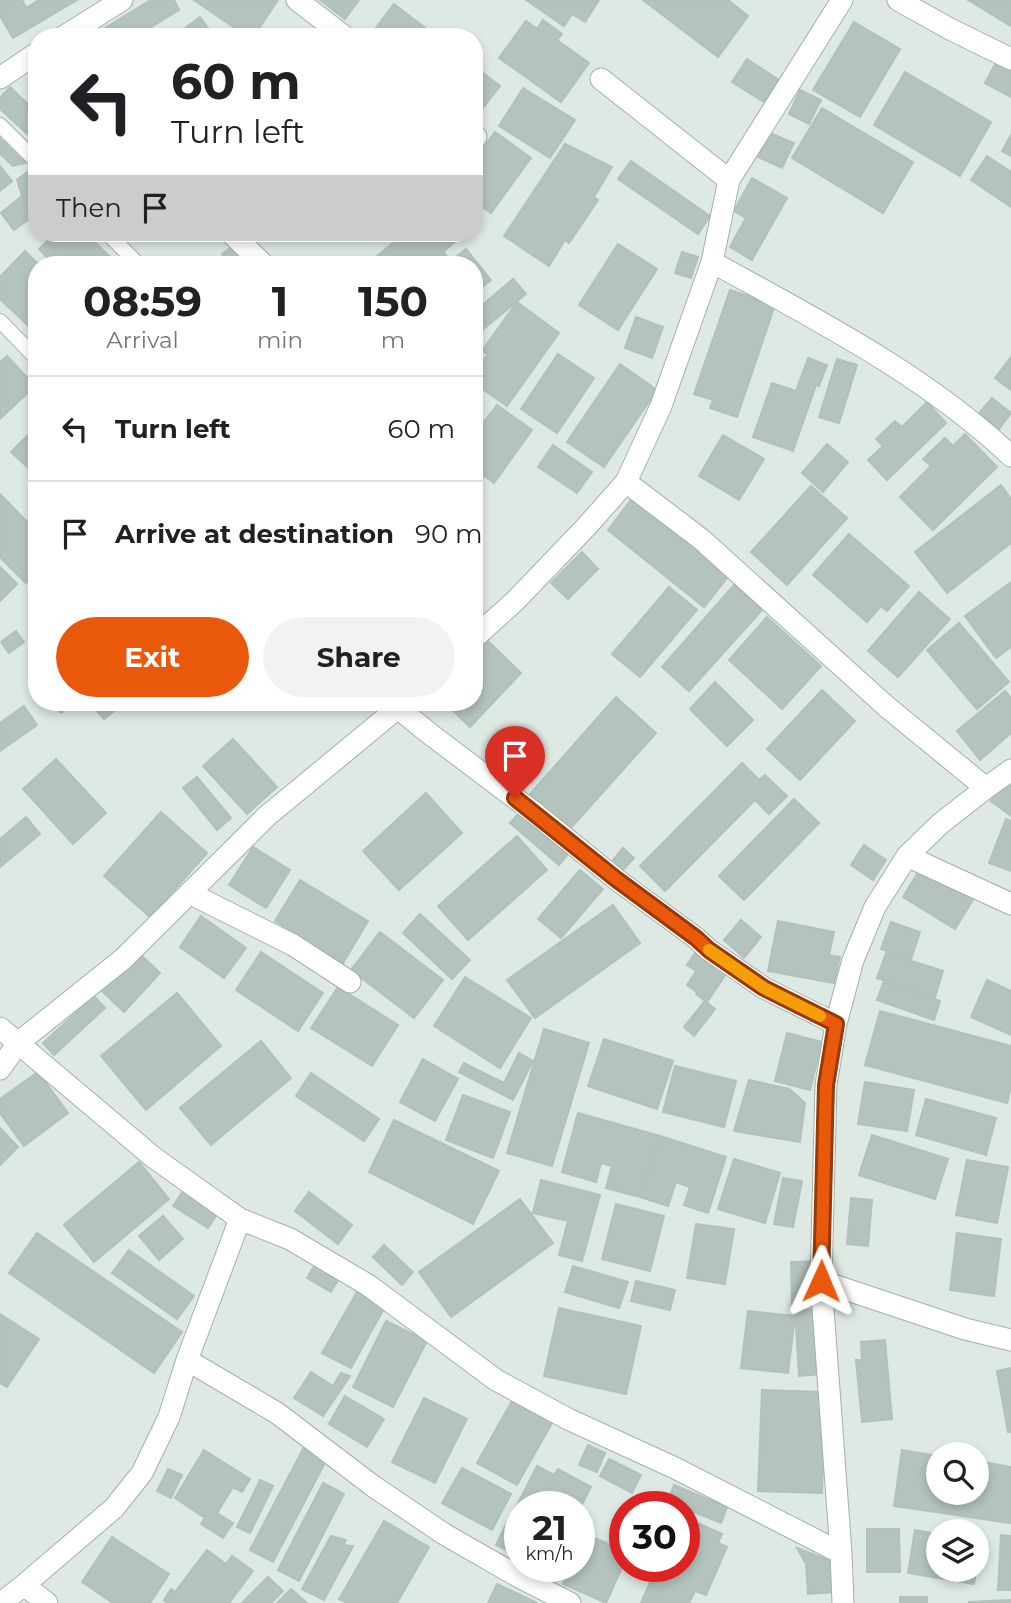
<!DOCTYPE html>
<style>
:root{--surface:#fff;--page:#f2f2f2;--text:#202124;--muted:#757577;--line:#e0e0e0;--accent:#ea580c}
body{margin:0;font-family:Montserrat,sans-serif;background:var(--page);color:var(--text);height:100vh;display:flex;flex-direction:column;font-size:26px;white-space:nowrap}
*{box-sizing:border-box;margin:0}
p{font-size:23px;color:var(--muted)}
.icon{flex:none;width:38px;height:38px;fill:none;stroke:currentColor;stroke-width:2;stroke-linecap:round;stroke-linejoin:round}
.map{position:relative;flex:1;overflow:hidden}
.sheet{position:absolute;left:28px;top:256px;width:455px;height:455px;display:flex;flex-direction:column;background:var(--surface);border-radius:28px;box-shadow:0 4px 10px #0003}
.sheet>*{flex:none}
.banner{position:absolute;left:28px;top:28px;width:455px;height:214px;border-radius:28px;box-shadow:0 4px 10px #0003;background:#fff;color:var(--text);overflow:hidden}
.tools{position:absolute;left:926px;top:1442px;display:grid;gap:14px}
.tools a{display:grid;place-items:center;width:63px;height:63px;border-radius:50%;background:var(--surface);box-shadow:0 4px 10px #0003;font-size:35px}
.speed{position:absolute;left:504px;top:1491px;display:flex;gap:14px;font-size:35px;font-weight:700;text-align:center}
.speed>*{display:grid;place-content:center;width:91px;height:91px;border-radius:50%;background:var(--surface);box-shadow:0 4px 10px #0003;line-height:1}
.speed small{font-size:18px;font-weight:400}
.speed .limit{border:10px solid #d22;background:#fff;color:#111}
.pin{position:absolute;display:grid;place-items:center;width:60px;height:60px;color:#fff;margin:-72px -30px;border-radius:50% 50% 50% 0;rotate:-45deg;box-shadow:0 0 7px #0007}
.pin .icon{rotate:45deg}
.me{position:absolute;width:77px;margin:-38px;rotate:1deg;stroke-linejoin:round;filter:drop-shadow(0 0 5px #0008)}
.turn{display:flex;align-items:center;gap:24px;height:147px;padding:0 28px;font-size:32px}
.turn .icon{width:91px;height:91px;stroke-width:2.5}
.turn b{display:block;font-size:49px;line-height:60px}
.then{display:flex;align-items:center;height:66px;padding:0 28px;background:#0003;gap:14px;font-size:26px}
.eta{display:flex;justify-content:space-evenly;align-items:center;height:119px;text-align:center}
.eta b{font-size:42px;font-weight:700;line-height:49px}
.button{display:flex;gap:14px;margin-top:auto;padding:14px 28px}
.button a{flex:1;height:80px;border-radius:42px;background:var(--accent);color:#fff;font-size:28px;font-weight:700;line-height:80px;text-align:center}
.button a+a{background:var(--page);color:var(--text)}
ul{padding:0;list-style:none}
li{display:flex;align-items:center;gap:21px;height:105px;padding:0 28px;border-top:2px solid var(--line)}
li div{flex:1}
li b{display:block;font-size:26px}
li em{font-style:normal}
.map>svg:first-child{display:block}
.building{fill:#b4c3bd;stroke:#b1c1bb;stroke-width:2}
.lines{fill:none;stroke-linecap:round;stroke-linejoin:round}
.service-casing{stroke:#a2b0ab;stroke-width:16}
.minor-casing{stroke:#a2b0ab;stroke-width:23}
.service{stroke:#fff;stroke-width:14}
.minor{stroke:#fff;stroke-width:21}
.route-casing{stroke:#983908;stroke-width:18}
.route{stroke:#ea580c;stroke-width:12}
.slow{stroke:#f59e0b;stroke-width:12}
</style>
<div class="map">
<svg width="1011" height="1603" viewBox="0 0 1011 1603">
<rect width="100%" height="100%" fill="#dee9e4"/>
<path class="building" d="M0,0H22L26,8L39,0H77L13,38L0,16Z
M151,0H174L179,10L135,37H90Z
M194,0H278L253,37H248Z
M320,0H359L345,19Z
M526,0H599L585,22L572,14L564,26Z
M643,0H728L748,16L718,57Z
M968,0H1011V26Z
M394,4L437,37H369Z
M200,17L213,35L210,37H173Z
M543,20L562,34L557,40L589,63L561,102L499,58L526,21L537,29Z
M854,22L900,49L860,117L813,90Z
M999,57L1011,64V97L985,83Z
M747,59L779,80L764,102L732,82Z
M474,66L500,86L474,119Z
M905,72L991,122L960,176L874,125Z
M10,87L37,113V143L0,109V98Z
M523,88L575,120L550,158L499,126Z
M800,90L821,100L809,124L789,114Z
M822,108L913,162L883,213L792,158Z
M495,132L531,158L491,213L474,200V161Z
M770,133L794,143L782,168L758,157Z
M1011,135V156L1002,151Z
M0,138L25,163L13,166L0,154Z
M565,144L612,167L594,197L598,200L569,243L565,240L549,266L504,236Z
M987,156L1011,172V207L971,180Z
M631,161L710,216L698,234L618,179Z
M0,166L12,181L0,191Z
M29,171L37,182V213L14,230L1,213L22,196L17,180Z
M752,178L787,198L752,260L730,247L746,218L734,211Z
M56,233H86L117,264H53L39,249Z
M405,233H451L457,240L443,252L451,261L466,249L491,280L474,294V264H372L370,262Z
M237,243L254,264H231L222,254Z
M618,244L657,269L618,330L579,305Z
M25,251L38,264H37V334L0,299V277Z
M682,252L698,257L691,278L675,273Z
M513,279L526,294L474,337V312Z
M730,290L775,305L737,417L710,408L713,400L694,394Z
M517,302L559,333L507,406L474,383V373L488,354L482,351Z
M636,317L663,327L652,358L625,348Z
M558,354L594,378L557,433L521,409Z
M7,356L35,386L0,419V362Z
M1011,357V390L995,378Z
M808,358L827,365L819,386L816,385L793,451L753,437L772,383L796,391Z
M837,359L857,365L839,423L819,417Z
M620,364L657,390L604,467L567,442Z
M992,398L1011,413L999,429L979,413Z
M927,402L946,423L887,480L868,460L883,446L876,439L895,421L902,427Z
M497,405L532,430L494,483L474,468V435Z
M37,426V476L11,452Z
M965,434L997,467L933,530L900,497L931,466L923,459L945,438L953,446Z
M723,435L764,459L739,500L699,476Z
M827,444L848,462L823,492L802,473Z
M553,445L592,472L577,493L538,467Z
M1001,485L1011,499V543L947,593L915,552Z
M811,486L847,518L787,585L751,552Z
M0,494L37,532V573L26,583L0,557Z
M634,496L731,573L704,607L608,530Z
M849,534L909,586L887,611L881,606L867,622L813,575Z
M582,552L598,569L568,599L551,583Z
M0,567L17,584L0,601Z
M1011,582V647L996,658L965,616Z
M734,585L762,610L689,691L662,667Z
M669,587L697,610L640,677L612,654Z
M919,592L950,619L898,677L868,651Z
M767,617L821,666L782,709L729,660Z
M959,623L1009,682L977,709L927,650Z
M16,631L24,642L9,653L1,642Z
M487,640L521,673L470,727L444,702H474V653Z
M715,682L753,720L727,746L690,709Z
M822,690L855,721L800,780L767,749Z
M1005,691L1011,698V733L980,760L957,731Z
M616,697L656,733L569,830L530,794Z
M52,702H76L61,713Z
M89,702H125L104,719Z
M24,706L37,725L0,751V723Z
M505,734L521,747L504,769L487,756Z
M233,739L277,787L247,814L203,766Z
M56,759L106,813L73,844L23,789Z
M742,763L759,780L765,775L787,796L769,814L755,800L665,891L640,866Z
M197,777L231,818L217,830L183,788Z
M1008,779L1011,781V816L991,801Z
M426,793L462,833L399,890L363,851Z
M794,799L819,823L744,900L719,876Z
M161,812L207,853L150,917L104,876Z
M520,812L569,853L559,865L510,823Z
M26,817L40,834L0,867V839Z
M1006,819L1011,821V871L989,863Z
M517,836L547,870L468,940L438,906Z
M864,845L886,860L873,880L851,865Z
M253,847L290,870L266,908L229,885Z
M623,848L634,858L623,870L613,860Z
M922,866L974,898L955,929L903,897Z
M580,870L603,889L561,938L538,919Z
M300,880L368,921L343,963L275,921Z
M613,905L640,943L535,1018L507,980Z
M420,914L470,960L452,979L403,933Z
M201,916L246,948L224,978L180,947Z
M741,920L761,937L744,958L724,940Z
M778,921L834,932L829,955L840,957L834,983L768,971Z
M891,922L920,932L911,959L881,949Z
M380,932L443,980L414,1018L351,970Z
M138,952L160,973L124,1012L101,990Z
M261,952L323,993L298,1031L236,990Z
M695,953L726,974L707,1002L696,994L697,992L687,985L696,971L687,965Z
M886,953L943,971L935,997L877,978Z
M465,977L531,1018L500,1068L434,1026Z
M987,980L1011,991V1035L971,1017Z
M884,981L940,1001L934,1020L877,1000Z
M338,987L398,1025L372,1066L311,1028Z
M177,993L221,1046L146,1110L101,1056Z
M94,996L105,1008L54,1055L43,1043Z
M705,1001L715,1009L694,1036L684,1027Z
M880,1011L1011,1046V1087L1007,1103L865,1065Z
M544,1029L589,1043L552,1166L507,1153Z
M787,1033L822,1042L810,1090L775,1081Z
M604,1039L673,1061L657,1109L588,1086Z
M261,1041L291,1078L211,1145L180,1108Z
M519,1053L533,1061L513,1100L459,1072L464,1063L504,1083Z
M423,1059L458,1079L435,1121L400,1102Z
M675,1066L736,1081L724,1127L663,1112Z
M38,1072L68,1113L24,1146L0,1113V1099Z
M311,1073L379,1119L364,1141L296,1096Z
M749,1080L789,1089L805,1103L800,1142L734,1131Z
M865,1082L914,1090L907,1131L858,1124Z
M463,1095L510,1112L493,1158L446,1140Z
M926,1099L996,1118L986,1155L916,1135Z
M578,1113L660,1136L640,1197L606,1188L612,1166L601,1163L596,1182L562,1172Z
M394,1120L499,1171L473,1224L369,1172Z
M0,1128L18,1147L0,1165Z
M872,1135L948,1159L935,1199L859,1175Z
M660,1136L726,1157L708,1213L684,1205L690,1187L676,1182L668,1206L640,1197Z
M734,1159L780,1173L765,1223L718,1209Z
M967,1160L1008,1167L997,1223L956,1215Z
M139,1162L169,1199L94,1262L64,1225Z
M783,1178L802,1181L793,1227L774,1224Z
M541,1180L600,1195L582,1261L559,1255L568,1221L533,1213Z
M185,1188L220,1210L208,1228L173,1206Z
M309,1192L352,1225L338,1244L295,1211Z
M851,1198L872,1200L868,1246L847,1244Z
M520,1199L553,1243L451,1317L419,1272Z
M616,1204L664,1216L650,1271L602,1259Z
M163,1216L183,1239L159,1260L139,1236Z
M696,1224L734,1229L725,1284L687,1278Z
M37,1233L182,1332L154,1373L9,1273Z
M957,1233L1001,1239L994,1296L950,1290Z
M384,1245L413,1272L402,1285L373,1257Z
M129,1250L194,1296L177,1319L112,1273Z
M817,1261L818,1303L792,1304L791,1262Z
M316,1263L340,1277L331,1292L307,1278Z
M573,1266L628,1282L619,1308L565,1292Z
M636,1281L675,1290L670,1310L631,1301Z
M358,1290L386,1305L351,1368L322,1353Z
M559,1308L641,1326L626,1394L544,1376Z
M818,1309L821,1374L799,1376L795,1310Z
M748,1311L795,1316L788,1373L741,1368Z
M0,1314L39,1339L7,1387L0,1383Z
M386,1321L427,1341L393,1407L353,1387Z
M885,1340L892,1419L862,1422L856,1360H862L861,1342Z
M1011,1368V1432H1008L997,1371Z
M311,1372L333,1386L341,1373L350,1376L323,1416L294,1398Z
M762,1390L825,1392L822,1493L758,1491Z
M345,1396L384,1419L367,1447L329,1424Z
M424,1398L467,1419L435,1483L392,1462Z
M512,1401L552,1423L517,1485L477,1463Z
M588,1445L605,1453L597,1472L579,1465Z
M304,1447L327,1459L273,1562L250,1550Z
M204,1450L250,1479L242,1492L233,1487L217,1513L233,1523L223,1538L201,1524L205,1518L175,1498Z
M902,1450L938,1456V1493H976V1461L1011,1467L1010,1523L894,1506Z
M609,1459L641,1475L632,1493L600,1476Z
M537,1466L554,1475L558,1469L591,1487L579,1510V1507H520V1512L515,1509Z
M462,1468L511,1494L492,1530L442,1503Z
M168,1469L182,1475L171,1498L157,1491Z
M260,1480L273,1486L250,1533L237,1527Z
M323,1483L344,1494L299,1581L278,1570Z
M674,1485L727,1507L721,1523L684,1508V1507L668,1501Z
M684,1517L722,1534L718,1543L727,1547L706,1595L695,1591L689,1603H641L657,1566H684Z
M509,1518L520,1524V1556L496,1545Z
M384,1521L429,1547L397,1603H347L339,1599Z
M867,1529H899L900,1572H867Z
M915,1530L938,1534V1570H976L974,1584L908,1573Z
M585,1534L625,1551V1561L606,1603L563,1584L571,1566H579V1548Z
M1001,1535L1011,1536V1590H998Z
M331,1536L346,1540L343,1545L353,1546L324,1600L302,1589Z
M112,1537L169,1574L150,1603H113L82,1582Z
M797,1548L831,1561L834,1592L808,1594L806,1564Z
M207,1550L226,1564L232,1556L253,1571L229,1603H167L164,1600L171,1589L175,1592Z
M268,1577L283,1591L271,1603H242Z
M497,1584L537,1603H488Z
M291,1589L307,1603H277Z
M900,1597H927V1603H900Z
M1010,1600V1603H969V1602Z"/>
<g class="lines">
<g class="service-casing">
<path id="service" d="M0,125L37,162
M107,233L138,264
M0,321L37,359"/>
</g>
<g class="minor-casing">
<path id="minor" d="M297,0L345,37
M898,0L950,29L1011,59
M63,37L122,0
M0,78L37,53
M601,79L729,180
M474,135L476,137
M231,233L263,264
M712,262C815,319 924,374 1011,456
M626,482L701,539L887,707L986,788
M474,638L515,601L586,527L626,482L661,406L712,262L729,180L842,0
M398,708L430,734L536,814L616,879L696,938L709,950L764,988L836,1024
M907,856L1011,904
M189,893L293,945L350,982
M0,1028L153,1157L240,1219L290,1239L368,1285L496,1380L568,1419L675,1468L841,1553
M0,1069L18,1043L123,959L267,816L405,702
M821,1281L965,1329L1011,1340
M187,1360L277,1413L373,1486L444,1534L519,1577L570,1603
M24,1585L47,1603
M1,1603L24,1585L114,1508L142,1473L169,1417L187,1360L240,1219
M843,1603L841,1553L821,1281L826,1085L836,1024L853,960L875,907L907,856L940,824L986,788L1011,770"/>
</g>
<use href="#service" class="service"/>
<use href="#minor" class="minor"/>
</g>
<g class="lines">
<g class="route-casing">
<path id="route" d="M515,798L616,879L696,938L709,950L764,988L836,1024L826,1085L821,1281"/>
</g>
<use href="#route" class="route"/>
<path class="slow" d="M709,950L764,988L820,1016"/>
</g>
</svg>
<div class="tools">
<a><svg class="icon" aria-label="search" viewBox="0 0 24 24"><circle cx="10" cy="10" r="6"/><path d="M15 15l6 6"/></svg></a>
<a><svg class="icon" aria-label="layers" viewBox="0 0 24 24"><path d="M12 4l9 5-9 5-9-5zM3 14l9 5 9-5"/></svg></a>
</div>
<div class="speed"><div>21<small>km/h</small></div><div class="limit">30</div></div>
<div class="pin" style="left:515px;top:798px;background:#d93025"><svg class="icon" aria-label="arrive" viewBox="0 0 24 24"><path d="M6 21V4h12l-3 4 3 4H6"/></svg></div>
<svg class="me" style="left:821px;top:1281px" viewBox="-20 -20 40 40"><path d="M0-17L14 15 0 8-14 15z" fill="#ea580c" stroke="#fff" stroke-width="4"/></svg>
<div class="banner">
<div class="turn"><svg class="icon" aria-label="left" viewBox="0 0 24 24"><path d="M17 20v-9H6M10 6l-5 5 5 5"/></svg><div><b>60 m</b>Turn left</div></div>
<div class="then">Then<svg class="icon" aria-label="arrive" viewBox="0 0 24 24"><path d="M6 21V4h12l-3 4 3 4H6"/></svg></div>
</div>
<section class="sheet">
<div class="eta">
<div><b>08:59</b><p>Arrival</p></div>
<div><b>1</b><p>min</p></div>
<div><b>150</b><p>m</p></div>
</div>
<ul>
<li><svg class="icon" aria-label="left" viewBox="0 0 24 24"><path d="M17 20v-9H6M10 6l-5 5 5 5"/></svg><div><b>Turn left</b></div><em>60 m</em></li>
<li><svg class="icon" aria-label="arrive" viewBox="0 0 24 24"><path d="M6 21V4h12l-3 4 3 4H6"/></svg><div><b>Arrive at destination</b></div><em>90 m</em></li>
</ul>
<div class="button"><a>Exit</a><a>Share</a></div>
</section>
</div>
